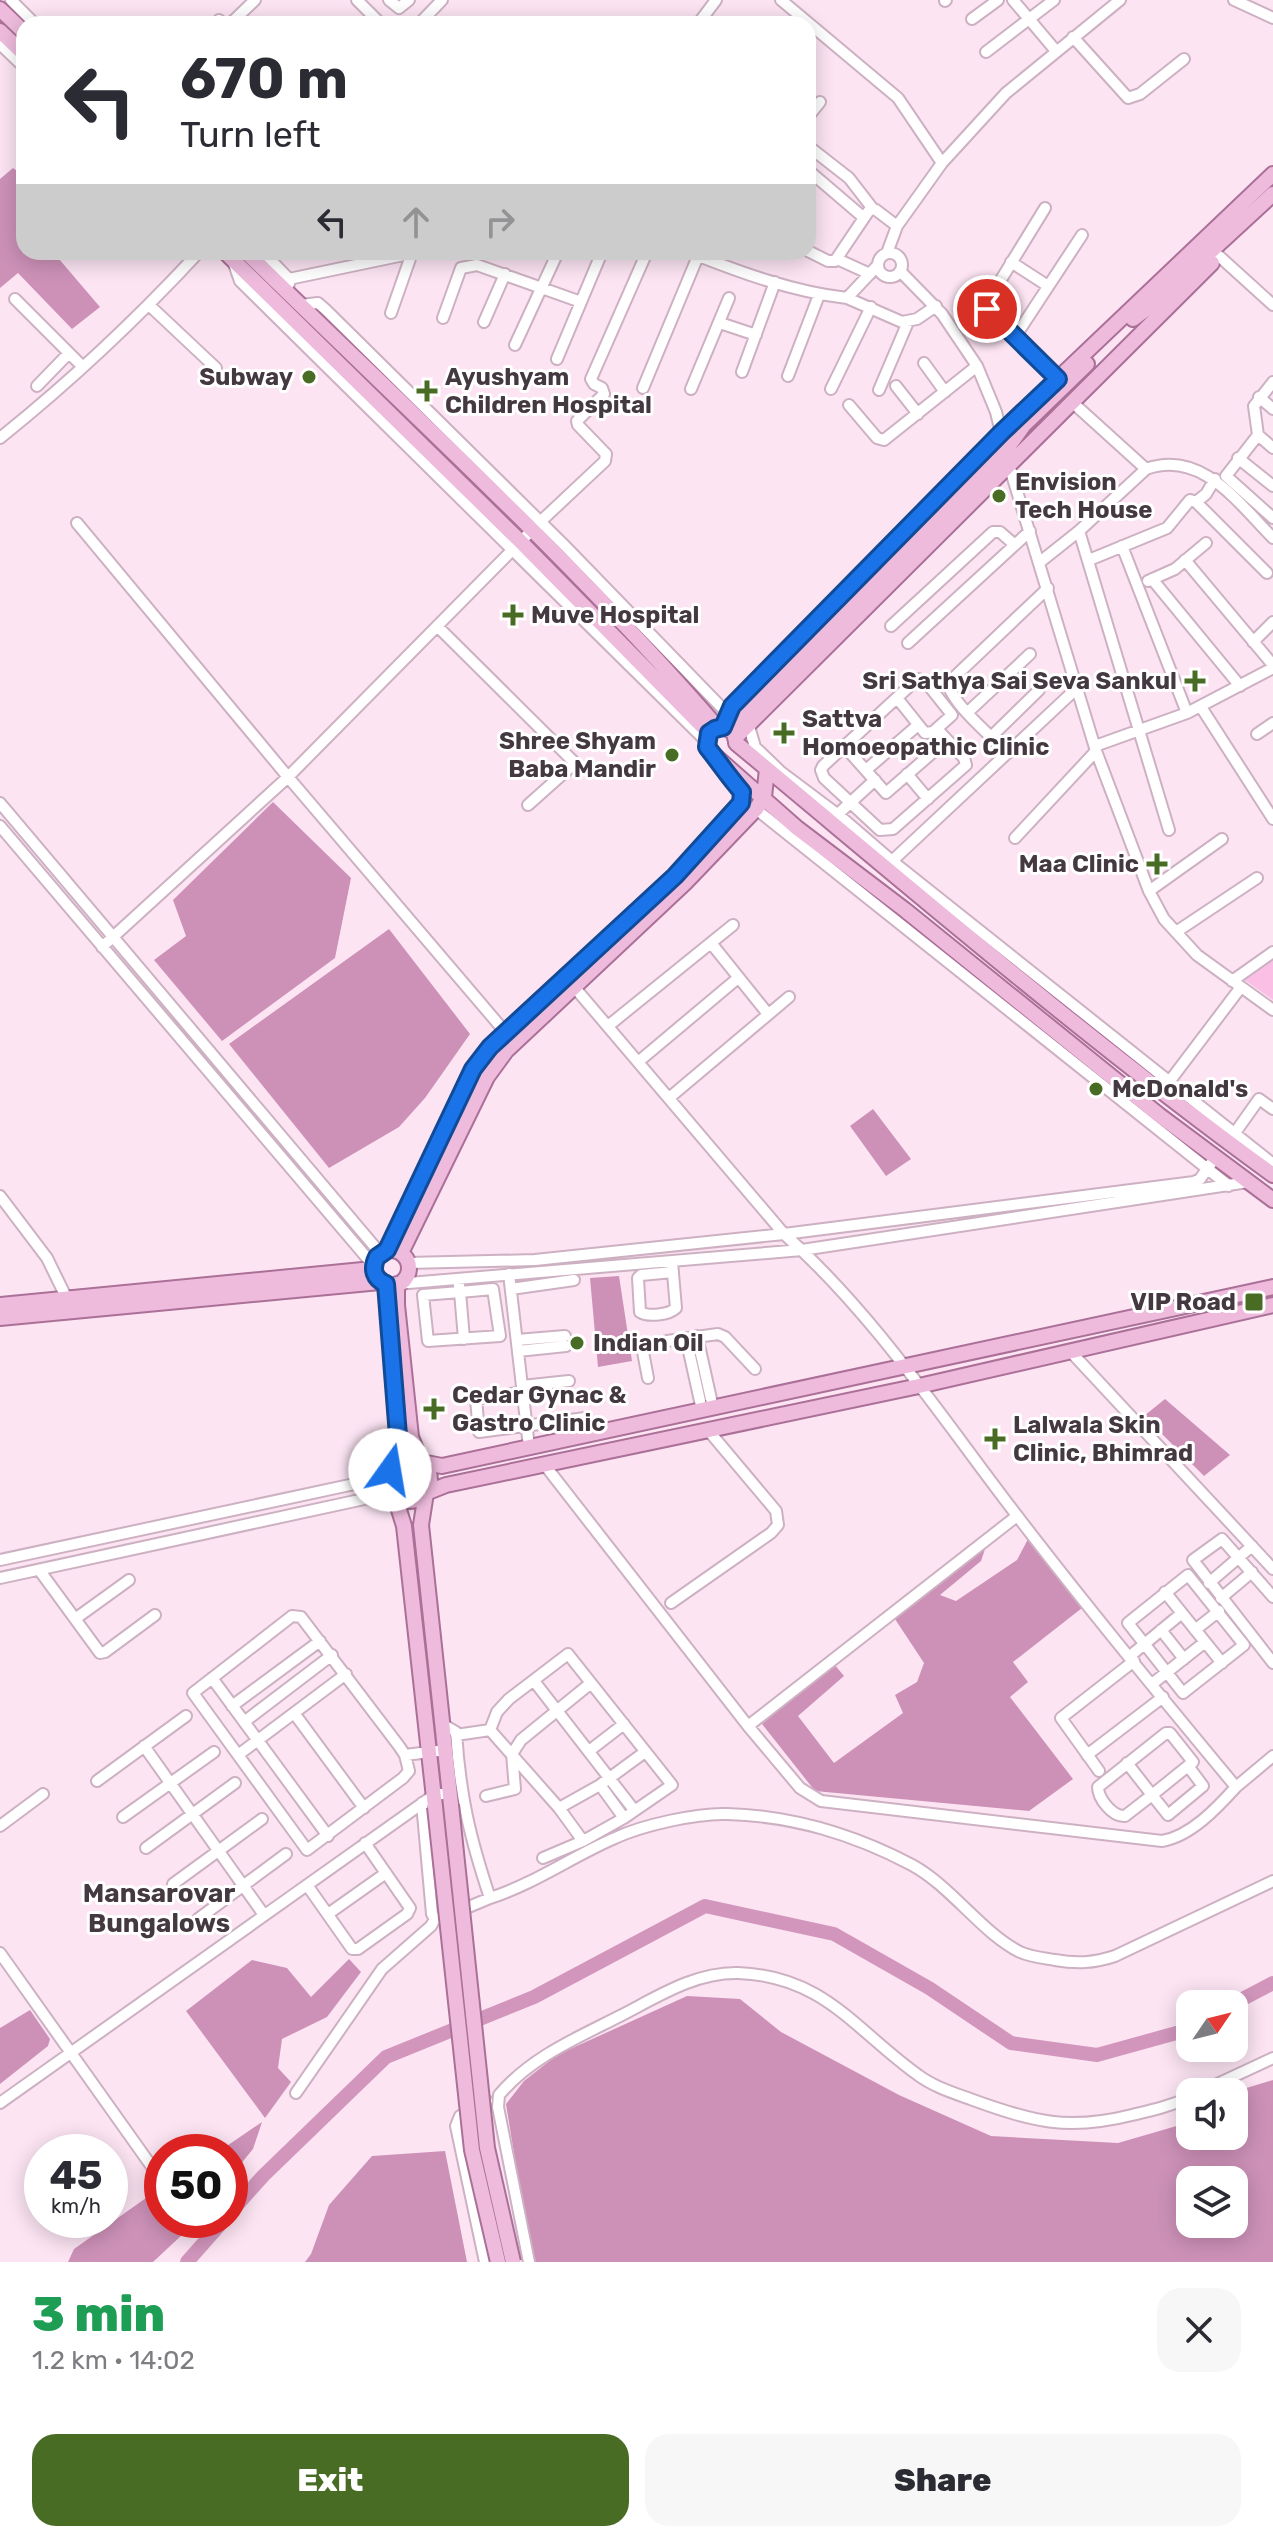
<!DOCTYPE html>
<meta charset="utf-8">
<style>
:root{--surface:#fff;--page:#f7f7f7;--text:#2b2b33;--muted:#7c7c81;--accent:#496c25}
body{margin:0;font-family:Rubik,sans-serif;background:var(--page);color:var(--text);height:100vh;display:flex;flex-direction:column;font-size:30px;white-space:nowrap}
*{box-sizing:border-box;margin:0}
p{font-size:26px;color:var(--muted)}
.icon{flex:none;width:44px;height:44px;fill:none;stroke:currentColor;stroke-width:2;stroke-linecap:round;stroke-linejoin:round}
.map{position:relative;height:2262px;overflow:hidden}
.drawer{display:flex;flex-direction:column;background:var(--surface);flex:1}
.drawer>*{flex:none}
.top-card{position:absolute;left:16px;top:16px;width:800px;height:244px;border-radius:24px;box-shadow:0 4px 20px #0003;background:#fff;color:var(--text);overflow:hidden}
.needle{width:52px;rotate:55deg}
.buttons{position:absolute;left:1176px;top:1990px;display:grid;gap:16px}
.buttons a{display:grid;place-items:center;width:72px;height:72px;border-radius:16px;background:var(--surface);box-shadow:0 4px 20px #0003;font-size:40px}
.speed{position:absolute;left:24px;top:2134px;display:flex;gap:16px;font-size:40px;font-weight:700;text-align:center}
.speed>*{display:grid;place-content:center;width:104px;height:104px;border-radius:50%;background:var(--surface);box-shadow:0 4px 20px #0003;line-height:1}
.speed small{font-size:20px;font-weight:400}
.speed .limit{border:12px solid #d22;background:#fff;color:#111}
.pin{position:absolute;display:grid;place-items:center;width:68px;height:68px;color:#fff;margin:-34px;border:4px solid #fff;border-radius:50%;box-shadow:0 2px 8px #0007}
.me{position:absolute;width:88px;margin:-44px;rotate:13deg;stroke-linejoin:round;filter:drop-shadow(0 0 6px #0008)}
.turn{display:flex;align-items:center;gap:28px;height:168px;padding:0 32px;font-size:36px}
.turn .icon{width:104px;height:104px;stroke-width:2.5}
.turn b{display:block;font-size:56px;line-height:68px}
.lanes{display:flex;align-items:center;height:76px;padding:0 32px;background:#0003;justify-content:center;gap:40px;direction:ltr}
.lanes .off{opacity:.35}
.round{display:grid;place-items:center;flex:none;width:84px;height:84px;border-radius:24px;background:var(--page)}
.summary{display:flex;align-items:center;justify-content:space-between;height:136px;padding:0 32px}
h1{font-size:48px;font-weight:800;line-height:60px;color:#1e9e55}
.primary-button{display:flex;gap:16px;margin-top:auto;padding:16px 32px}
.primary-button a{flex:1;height:92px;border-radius:24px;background:var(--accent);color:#fff;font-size:32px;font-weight:800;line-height:92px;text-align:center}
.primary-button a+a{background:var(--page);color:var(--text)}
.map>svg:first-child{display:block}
.green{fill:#fbbfe5}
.forest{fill:#cd91b8;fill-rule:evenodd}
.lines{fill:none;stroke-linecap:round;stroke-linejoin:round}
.river{stroke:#d296bd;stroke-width:14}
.minor-casing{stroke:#cdb1c2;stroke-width:14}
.major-casing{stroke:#ab7097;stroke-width:18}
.minor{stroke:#fff;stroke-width:10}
.major{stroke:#ebd;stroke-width:14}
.major-bridge-casing{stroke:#ab7097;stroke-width:18;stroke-linecap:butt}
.major-bridge{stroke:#ebd;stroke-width:14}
.route-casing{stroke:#114b97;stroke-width:20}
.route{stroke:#1a73e8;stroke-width:14}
.poi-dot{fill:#496c25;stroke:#fff;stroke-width:3}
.labels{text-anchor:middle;stroke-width:6;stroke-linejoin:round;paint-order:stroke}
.poi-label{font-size:24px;font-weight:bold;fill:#443940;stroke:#fff;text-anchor:start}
.neighbourhood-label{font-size:26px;font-weight:bold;fill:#443940;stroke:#fff}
</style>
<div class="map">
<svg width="1273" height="2262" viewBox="0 0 1273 2262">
<rect width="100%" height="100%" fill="#fce4f3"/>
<path class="green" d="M1273,952V1000L1239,976Z"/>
<path class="forest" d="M13,168L24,176V252H53L100,307L72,329L18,273L0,288V179Z
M273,802L351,878L335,958L222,1041L154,960L186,936L173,900Z
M389,929L470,1034L425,1098L399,1127L329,1168L229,1044Z
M873,1109L911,1159L886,1176L850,1126Z
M619,1276L632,1361L598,1367L590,1278Z
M1165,1399L1230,1455L1204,1476L1144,1416Z
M1028,1539L1082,1608L1013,1662L1028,1682L1010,1697L1073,1779L1029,1811L815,1791L762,1724L834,1664L844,1676L798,1716L834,1763L903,1713L895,1695L917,1682L924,1663L893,1616L986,1546L981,1561L940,1595L956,1601L1017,1560Z
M349,1959L361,1972L327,2017L282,2039L278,2068L291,2082L265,2118L186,2011L252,1960L287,1968L311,1997Z
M687,1996L740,1999L781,2032L899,2095L991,2136L1118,2143L1180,2125L1190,2116V2136H1234L1233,2092L1273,2080V2262H535L525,2221L506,2104L524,2081L557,2055ZM1190,2180H1234V2224H1190Z
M30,2010L50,2039L48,2046L0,2084V2028Z
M262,2122L253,2149L230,2177V2152H218Z
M445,2151L467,2262H305L311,2254L329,2205L372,2156Z
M146,2198L162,2206V2220H198L153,2262H68L74,2249Z"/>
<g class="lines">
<path class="river" d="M1233,2004L1273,1983
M230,2213L263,2176L386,2057L534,1997L705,1906L834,1934L929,1988L1011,2043L1097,2055L1180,2032L1190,2027
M187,2262L224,2220"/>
<g class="minor-casing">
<path id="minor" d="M11,0L35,24
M357,0L381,24
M389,0L399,8L409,0
M781,0L898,98L942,163
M1013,0L1056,51
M1234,0L1273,18
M945,1L946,0
M972,19L998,0
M219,20L223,24
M230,24L255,0
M419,24L442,0
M698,24L716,0
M1073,37L1128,98L1140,94L1184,59
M0,44L24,67
M986,52L1054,0
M808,117L820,102
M808,146L849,178L873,209
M808,170L863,217
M1045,208L986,304L991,314L1058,379
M808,251L828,261H835L870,209L876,210L897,226
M263,252L289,279V284
M689,252C739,272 793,292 847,298L878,265
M887,253L897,226L942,163L1006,93L1120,0
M878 265a12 12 0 1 1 24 0a12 12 0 1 1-24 0Z
M1219,256L1273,305
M837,259L870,274
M1011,262L1048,286
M234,264L240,281L707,742
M900,271L942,314L977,366L996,412L1009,465L1096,751L1149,891L1164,919L1197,955L1273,1010
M289,279L418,252
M847,298L902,322L917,319L936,306
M15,299L83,367
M149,305L216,368
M301,305L318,303L325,309L565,546L727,713
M391,313L412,253
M443,318L461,268L477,265L581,302
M484,322L505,274
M720,323L756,335
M1015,337L1082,235
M515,345L558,252
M557,359L602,252
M924,363L945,392
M742,372L775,282
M788,376L819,295
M1273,382L1254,406L1258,435L1226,476L1273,518
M37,386L69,353
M896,386L918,414
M643,388L698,256
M691,389L729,298
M831,389L871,307
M879,390L908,322
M1259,397L1273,409
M849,405L877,438L884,440L977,366
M1258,435L1273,448
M0,438C71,381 137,319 199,252
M1238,458L1273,486
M1146,469C1202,449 1239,504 1273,538
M1196,502L1206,494L1215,479
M77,523L288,777L506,1033
M1079,531L1169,830
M1122,546L1187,713
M1089,560L1167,528L1190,500L1196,502L1267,573
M1185,560L1273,665
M1040,562L1079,531L1146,469L1072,402
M1152,579L1240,686
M1148,581L1175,569L1206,543
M891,626L993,532H1000L1015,545
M438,627L575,763L528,805
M1253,642L1273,622
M908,643L1030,531
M897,698L925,733L933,732L952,715L925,681L918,679L915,681L823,766L821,770L824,778L880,830L893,829L966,765L964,758L937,729
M1201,707L1273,819
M968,712L1030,654
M748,723L755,747L781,772L841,817L892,861L1273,1164
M1257,734L1273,723
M991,737L1039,690
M1095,746L1187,713L1273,668
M845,747L886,793L947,740
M1008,753C992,737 952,704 948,683L1048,588
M866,770L918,725
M907,774L928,799
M0,803L380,1253
M756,809L1229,1186
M838,814L875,780
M0,826L373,1265
M1015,838L1096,751
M892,861L1077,688
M1149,891L1222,839
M1176,932L1257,878
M711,943L768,1014
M102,947L288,777L540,522L605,461L606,454L578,425L577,421L604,394L602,388L594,384L591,379L647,252
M1232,981L1273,952
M570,982L784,1234C874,1314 942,1418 1015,1513C1086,1606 1161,1697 1236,1787L1273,1756
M608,1026L733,925
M638,1062L738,978
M1166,1086L1241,987
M669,1098L789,997
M1232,1137L1259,1099L1273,1109
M0,1196L47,1258L68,1301
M672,1262L676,1308C669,1315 648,1317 640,1312L638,1278L641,1275L673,1272
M408,1263L535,1260L784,1234L1194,1182L1200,1179L1215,1158
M509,1274L529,1447
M458,1279L460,1292L493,1289L500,1336L428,1341L423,1295L460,1292L464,1339
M397,1284L802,1250L1248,1182
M511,1289L574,1280
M697,1336L713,1408
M686,1338L702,1410
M517,1340L565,1336
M518,1351L566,1346
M1071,1352L1273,1569
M648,1378L643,1352L645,1347L667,1341L718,1334L725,1337L755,1369
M522,1386L569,1381
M523,1392L476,1399L479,1432L585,1418
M544,1464L748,1726L1017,1516
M0,1560L373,1480L390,1470
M40,1571L100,1653L105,1652L155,1615
M1188,1575L1244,1645L1183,1693L1128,1623Z
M0,1578L378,1496L395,1497
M1209,1583L1252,1546
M1165,1592L1222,1663
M1273,1597L1222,1539L1193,1560L1273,1663
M1221,1598L1252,1572
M671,1603L771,1533L778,1525L776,1511L708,1430
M292,1616L301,1617L399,1746L405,1755L409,1771L403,1778L307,1850L193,1693Z
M75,1619L129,1580
M1161,1630L1184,1659
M1195,1630L1219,1611
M1130,1656L1182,1613
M212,1678L328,1836
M534,1681L634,1810
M1152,1684L1205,1642
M232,1706L320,1641
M294,1713L364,1808
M244,1722L332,1655
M444,1725L456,1732C460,1796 470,1838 490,1898C534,1884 573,1856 615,1838C643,1825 697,1813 727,1814C794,1816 853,1834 912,1865C951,1886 983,1934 1020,1952C1031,1957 1043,1958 1055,1960C1077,1964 1094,1963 1115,1956L1273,1881
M748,1726L800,1788L821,1801L1162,1841C1191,1836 1217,1808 1236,1787
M456,1735L490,1730L497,1712L509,1699L568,1654L672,1785L624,1818L583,1841L559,1808L490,1730
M144,1746L264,1915
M589,1751L624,1724
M238,1755L346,1674
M405,1755L446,1750
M1087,1755L1163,1697
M1127,1763L1152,1795L1125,1816C1112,1817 1098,1798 1098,1787L1166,1733H1170L1193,1762L1188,1766L1203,1786L1168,1815L1152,1795L1188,1766
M1099,1771L1061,1718L1134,1661
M97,1781L186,1716
M486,1796L515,1789L512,1754L521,1740L591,1683
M422,1803L432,1914L435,1919L440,1918
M559,1808L600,1785
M123,1817L214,1752
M624,1818L600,1785L645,1752
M0,1826L43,1794
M146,1848L235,1783
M543,1858L583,1841
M173,1884L262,1819
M307,1885L352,1949H358L407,1914L410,1908L365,1843
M459,1911L490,1898
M328,1914L386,1873
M198,1919L286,1854
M0,1953L162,2181
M1200,2092L1273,2058
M296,2093L382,1969L431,1926L435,1919
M0,2103L434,1795L450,1793
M485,2262L456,2126L460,2116L487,2101
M529,2262L498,2107L499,2095C531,2057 577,2038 620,2016C657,1997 695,1972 738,1973C824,1976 855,2030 918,2075C934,2087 954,2093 973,2100C1034,2122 1068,2131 1132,2115C1153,2110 1171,2106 1190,2097"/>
</g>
<g class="major-casing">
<path id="major" d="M0,9L24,32
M0,31L24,54
M225,252L521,542L709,733
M246,252C405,408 572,559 718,728
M1133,319L1157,301L1273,194
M723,727L732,706L1002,432L1273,174
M729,730L778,677L1006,450L1024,425L1087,364
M735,738L1212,263
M736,743C912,889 1087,1040 1273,1175
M713,754L797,828L905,910L1159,1115L1273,1200
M387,1250L473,1069L490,1047L675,876L741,803L742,792L728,776
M373 1268a18 18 0 1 1 36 0a18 18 0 1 1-36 0Z
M401,1253L487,1077L506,1051L685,883L756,809L764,797L767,769
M386,1284L400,1461
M397,1284V1305L411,1437L421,1462L442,1466L1273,1287
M0,1305L373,1269
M0,1318L380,1282
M388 1480a21 21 0 1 1 42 0a21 21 0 1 1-42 0Z
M395,1497L404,1526L435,1807
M451,1805L421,1525L426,1493L446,1485L919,1386L1273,1305"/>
</g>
<use href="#minor" class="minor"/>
<use href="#major" class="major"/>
<g class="major-bridge-casing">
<path id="major-bridge" d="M451,1805L487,2148L513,2262
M435,1807L472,2150L498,2262"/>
</g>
<use href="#major-bridge" class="major-bridge"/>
</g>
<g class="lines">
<g class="route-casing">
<path id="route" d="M390,1470L400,1461L386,1284C374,1279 371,1269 377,1257L387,1250L473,1069L490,1047L675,876L741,803L742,792C728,776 719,762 707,747L709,733L715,729L723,727L732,706L1002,432L1058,379L987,309"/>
</g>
<use href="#route" class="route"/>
</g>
<g class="poi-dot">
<circle cx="309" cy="377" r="8"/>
<path d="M423 379h8v8h8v8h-8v8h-8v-8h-8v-8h8z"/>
<circle cx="999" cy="496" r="8"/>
<path d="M509 603h8v8h8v8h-8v8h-8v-8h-8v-8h8z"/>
<path d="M1191 669h8v8h8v8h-8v8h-8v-8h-8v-8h8z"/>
<path d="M780 721h8v8h8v8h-8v8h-8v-8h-8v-8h8z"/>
<circle cx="672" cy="755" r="8"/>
<path d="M1153 852h8v8h8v8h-8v8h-8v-8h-8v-8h8z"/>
<circle cx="1096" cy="1089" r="8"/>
<rect x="1244" y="1292" width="20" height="20" rx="4"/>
<circle cx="577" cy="1343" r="8"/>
<path d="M430 1397h8v8h8v8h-8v8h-8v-8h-8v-8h8z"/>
<path d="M991 1427h8v8h8v8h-8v8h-8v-8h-8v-8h8z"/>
</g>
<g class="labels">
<g class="poi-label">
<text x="293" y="385" text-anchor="end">Subway</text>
<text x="445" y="385">Ayushyam<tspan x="445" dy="28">Children Hospital</tspan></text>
<text x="1015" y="490">Envision<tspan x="1015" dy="28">Tech House</tspan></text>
<text x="531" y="623">Muve Hospital</text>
<text x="1177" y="689" text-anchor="end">Sri Sathya Sai Seva Sankul</text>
<text x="802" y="727">Sattva<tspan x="802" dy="28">Homoeopathic Clinic</tspan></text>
<text x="656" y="749" text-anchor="end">Shree Shyam<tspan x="656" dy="28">Baba Mandir</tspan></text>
<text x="1139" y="872" text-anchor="end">Maa Clinic</text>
<text x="1112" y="1097">McDonald's</text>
<text x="1236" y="1310" text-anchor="end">VIP Road</text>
<text x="593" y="1351">Indian Oil</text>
<text x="452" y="1403">Cedar Gynac &amp;<tspan x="452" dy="28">Gastro Clinic</tspan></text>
<text x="1013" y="1433">Lalwala Skin<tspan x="1013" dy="28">Clinic, Bhimrad</tspan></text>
</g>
<g class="neighbourhood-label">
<text x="159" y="1902">Mansarovar<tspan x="159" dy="30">Bungalows</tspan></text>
</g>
</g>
</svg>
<div class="buttons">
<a><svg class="needle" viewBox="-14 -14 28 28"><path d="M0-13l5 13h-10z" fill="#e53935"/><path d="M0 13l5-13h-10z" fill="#7c7c81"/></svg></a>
<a><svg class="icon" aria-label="sound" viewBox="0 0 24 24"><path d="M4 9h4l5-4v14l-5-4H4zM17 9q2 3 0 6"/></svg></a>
<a><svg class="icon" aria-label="layers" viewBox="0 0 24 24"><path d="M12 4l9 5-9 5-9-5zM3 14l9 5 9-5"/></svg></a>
</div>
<div class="speed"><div>45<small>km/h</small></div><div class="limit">50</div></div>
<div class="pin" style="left:987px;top:309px;background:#d93025"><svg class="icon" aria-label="arrive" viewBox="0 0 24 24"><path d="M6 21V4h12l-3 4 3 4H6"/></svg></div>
<svg class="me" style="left:390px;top:1470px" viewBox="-20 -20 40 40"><circle r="19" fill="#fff"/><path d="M0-13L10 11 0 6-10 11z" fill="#1a73e8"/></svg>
<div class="top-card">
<div class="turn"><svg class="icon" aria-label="left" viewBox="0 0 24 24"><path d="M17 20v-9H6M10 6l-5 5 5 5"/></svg><div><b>670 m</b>Turn left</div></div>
<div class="lanes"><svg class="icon" aria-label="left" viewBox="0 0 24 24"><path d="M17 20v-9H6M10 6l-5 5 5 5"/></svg><svg class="icon off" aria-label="ahead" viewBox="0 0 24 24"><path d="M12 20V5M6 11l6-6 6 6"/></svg><svg class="icon off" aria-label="right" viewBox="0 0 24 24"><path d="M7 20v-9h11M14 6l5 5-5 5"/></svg></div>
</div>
</div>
<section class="drawer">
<div class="summary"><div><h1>3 min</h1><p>1.2 km · 14:02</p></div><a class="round"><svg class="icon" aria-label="close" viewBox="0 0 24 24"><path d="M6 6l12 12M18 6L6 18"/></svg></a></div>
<div class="primary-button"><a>Exit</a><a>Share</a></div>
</section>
